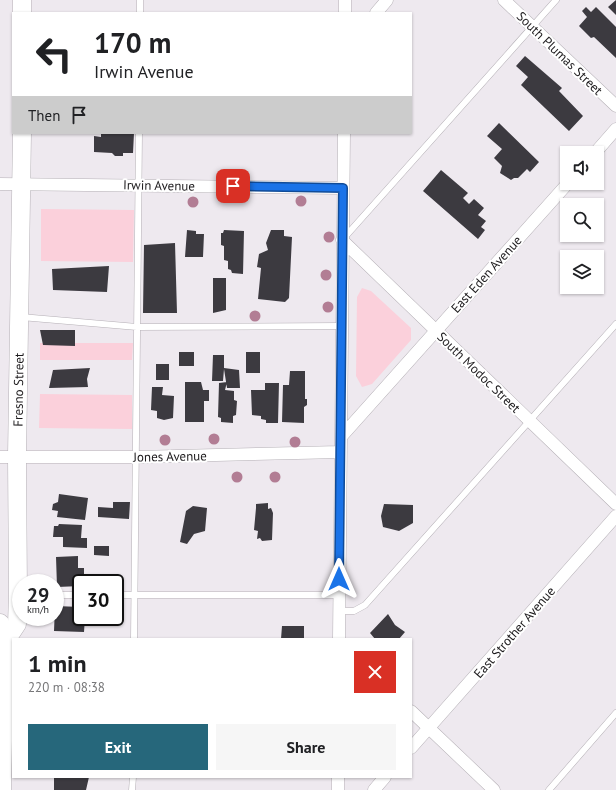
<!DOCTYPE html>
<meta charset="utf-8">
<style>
:root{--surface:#fff;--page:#f6f6f6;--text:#202124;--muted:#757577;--accent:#26677b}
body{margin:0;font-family:"PT Sans",sans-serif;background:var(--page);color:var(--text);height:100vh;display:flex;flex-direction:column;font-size:15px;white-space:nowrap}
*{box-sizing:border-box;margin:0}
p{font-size:13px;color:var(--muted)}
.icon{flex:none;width:22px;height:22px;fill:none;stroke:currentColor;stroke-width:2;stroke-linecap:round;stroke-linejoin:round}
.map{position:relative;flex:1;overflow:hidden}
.side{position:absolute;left:12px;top:638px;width:400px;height:140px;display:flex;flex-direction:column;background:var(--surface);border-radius:0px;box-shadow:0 1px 3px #0004}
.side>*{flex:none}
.top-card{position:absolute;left:12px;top:12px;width:400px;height:122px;border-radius:0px;box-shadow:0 1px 3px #0004;background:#fff;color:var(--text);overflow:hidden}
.buttons{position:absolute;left:560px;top:146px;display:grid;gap:8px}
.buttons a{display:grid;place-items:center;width:44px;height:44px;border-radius:0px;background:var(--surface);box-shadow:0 1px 3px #0004;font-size:20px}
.speed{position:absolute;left:12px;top:574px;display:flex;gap:8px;font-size:20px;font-weight:700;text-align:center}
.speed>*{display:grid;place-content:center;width:52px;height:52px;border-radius:50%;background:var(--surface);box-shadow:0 1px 3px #0004;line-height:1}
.speed small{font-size:10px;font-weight:400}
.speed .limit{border:2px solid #111;border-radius:6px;background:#fff;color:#111}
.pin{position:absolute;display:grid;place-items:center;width:34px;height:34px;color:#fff;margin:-17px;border-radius:8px;box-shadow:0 2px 6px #0006}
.me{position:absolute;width:44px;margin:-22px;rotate:0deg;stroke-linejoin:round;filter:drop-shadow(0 0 3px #0008)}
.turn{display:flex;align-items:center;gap:14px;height:84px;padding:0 16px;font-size:18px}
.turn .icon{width:52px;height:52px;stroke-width:2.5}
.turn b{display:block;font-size:28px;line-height:34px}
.then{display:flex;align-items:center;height:38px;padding:0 16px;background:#0003;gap:8px;font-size:15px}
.round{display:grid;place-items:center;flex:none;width:42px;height:42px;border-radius:0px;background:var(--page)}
.headline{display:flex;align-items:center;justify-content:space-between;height:68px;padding:0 16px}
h1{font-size:24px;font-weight:700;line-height:30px}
.button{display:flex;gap:8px;margin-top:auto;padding:8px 16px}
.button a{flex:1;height:46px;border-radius:0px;background:var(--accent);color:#fff;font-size:16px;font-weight:700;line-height:46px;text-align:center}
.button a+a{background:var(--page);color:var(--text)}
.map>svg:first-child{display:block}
.green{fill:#fbd0db}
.building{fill:#3c3a40}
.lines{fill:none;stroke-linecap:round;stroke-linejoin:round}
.lane-casing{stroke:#b5b0b6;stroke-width:7}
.street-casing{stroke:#b5b0b6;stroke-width:13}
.secondary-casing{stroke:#b5b0b6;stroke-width:19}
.lane{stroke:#fff;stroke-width:6}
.street{stroke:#fff;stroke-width:12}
.secondary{stroke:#fff;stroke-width:18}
.tree{fill:#b27d94}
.route-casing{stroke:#114b97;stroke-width:10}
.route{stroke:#1a73e8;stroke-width:7}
.labels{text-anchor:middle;stroke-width:4;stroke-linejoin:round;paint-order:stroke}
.street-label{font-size:13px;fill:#1d1b1d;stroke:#fff}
</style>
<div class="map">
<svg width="616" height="790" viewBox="0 0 616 790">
<rect width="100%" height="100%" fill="#eee9ef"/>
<path class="green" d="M41,209L134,210L133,262L41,261Z
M362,288L371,291L411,328V340L372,384L362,387L356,376L357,297Z
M40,343H133L132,360H40Z
M40,394L132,395V429L39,428Z"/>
<path class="building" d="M616,0V15L608,7Z
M586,7L591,12L596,7L616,27V58L594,37L591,38L579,26L587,17L582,11Z
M525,56L562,88L559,91L583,116L569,131L521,85L528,77L516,66Z
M499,123L539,162L530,172L527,169L518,178H514L511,180L500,173L502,166L494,158L502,149L487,136Z
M101,133H134L133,153H123V156H115L112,153L94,152V136L101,137Z
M441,170L468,193L463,198L469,204L474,199L484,208L478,215L486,221L481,227L485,230L478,239L423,191Z
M187,230L196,231V234H204L203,257H185Z
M224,230L244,231L243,274L232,273L231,270L228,269V261L224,260V246L221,245V233H223Z
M271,230H284V236L292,237L289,298L285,302L258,299L261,268L257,267L259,254L268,250L266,243Z
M175,243L177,313H143L144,245Z
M109,266L107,292L53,290L52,269Z
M213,278H226V310L213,313Z
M40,330H75V346L43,345Z
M179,352H194V366H179Z
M246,352H260V373H246Z
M213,355H224V368L239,370L240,388H227L224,369L223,381H212Z
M156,364H169V380H156Z
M90,368L87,379L88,387L49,388L53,370Z
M290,371H305V399H307V405L304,407V423L282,422L283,385H289Z
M185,382H201L203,390H209V401H204V422H185Z
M227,382L225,390L234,391V400L237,401L236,415L233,416V423L221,422V418L218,417L219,383Z
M265,383H279L278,423H266V420L261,419V416L252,415L251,390H265Z
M152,387H163L162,395L174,396L173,418L164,420L157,418V411L151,410Z
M59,494L88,498L85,520L57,517L58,511L52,510L53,504L58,502Z
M113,502H130L129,519L98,517V507L113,508Z
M268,503V509L271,508L273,513L272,540L262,541L260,538L257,539L258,531L254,530L256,508V504Z
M384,504L413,505V523L399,531L383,527L381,516Z
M193,506L207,508L205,531L194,534L187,544L180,542L186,511Z
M59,524L82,525L81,538H87V548L63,547V537H53L54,526H58Z
M94,546H109V556L94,555Z
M78,556V568H84V583H81V586L57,587L56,557Z
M55,606L81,607V617H85L84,632L54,631Z
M388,614L395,625L405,632L399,639H375L370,633Z
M102,617H114V623H102Z
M282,626H304V639H281Z
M54,777H89L86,790H54Z"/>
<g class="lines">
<g class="lane-casing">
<path id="lane" d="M140,13V0
M344,238L556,0
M21,317L137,327L341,326
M55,595H81
M115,595H339
M340,611H354L365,605L616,324
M134,639L139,133
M132,790L133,777
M549,790L616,713"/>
</g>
<g class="street-casing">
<path id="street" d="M504,0L616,106
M345,13V0
M376,13L387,0
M595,153L616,129
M0,184L343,188
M342,240L616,504
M341,437L568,183
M0,457H137L340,452
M339,639L344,133
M411,711L494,790
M411,748L616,516
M338,777V790
M374,790L385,777"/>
</g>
<g class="secondary-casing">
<g id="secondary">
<path d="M22,13V0"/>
<path d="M0,623L5,642L2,790"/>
<path id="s1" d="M5,642L17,624L18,595L17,457L22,133"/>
</g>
</g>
<use href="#lane" class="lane"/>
<use href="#street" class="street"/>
<use href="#secondary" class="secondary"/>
</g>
<g class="tree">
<circle cx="301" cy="201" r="5.5"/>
<circle cx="193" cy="202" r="5.5"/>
<circle cx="329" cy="237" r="5.5"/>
<circle cx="326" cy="275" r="5.5"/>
<circle cx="328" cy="307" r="5.5"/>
<circle cx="255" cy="316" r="5.5"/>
<circle cx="214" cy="439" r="5.5"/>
<circle cx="165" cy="440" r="5.5"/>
<circle cx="295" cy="442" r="5.5"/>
<circle cx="237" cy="477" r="5.5"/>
<circle cx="275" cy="477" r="5.5"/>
</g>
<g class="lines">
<g class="route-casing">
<path id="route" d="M233,186L343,188L339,579"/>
</g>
<use href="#route" class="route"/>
</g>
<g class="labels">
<g class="street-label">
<text transform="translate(560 53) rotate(44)" y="5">South Plumas Street</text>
<text transform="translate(159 185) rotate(1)" y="5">Irwin Avenue</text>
<text transform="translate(486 274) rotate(-48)" y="5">East Eden Avenue</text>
<text transform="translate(479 372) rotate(44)" y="5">South Modoc Street</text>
<text dy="5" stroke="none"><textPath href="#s1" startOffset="256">Fresno Street</textPath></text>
<text transform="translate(170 456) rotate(-1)" y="5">Jones Avenue</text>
<text transform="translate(514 632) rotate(-49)" y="5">East Strother Avenue</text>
</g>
</g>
</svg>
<div class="buttons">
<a><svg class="icon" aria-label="sound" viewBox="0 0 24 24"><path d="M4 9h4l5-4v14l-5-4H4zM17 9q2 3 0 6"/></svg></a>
<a><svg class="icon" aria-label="search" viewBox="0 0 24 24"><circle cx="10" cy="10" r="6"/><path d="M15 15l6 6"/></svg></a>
<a><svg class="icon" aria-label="layers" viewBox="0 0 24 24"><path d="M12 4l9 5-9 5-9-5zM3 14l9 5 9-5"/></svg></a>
</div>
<div class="speed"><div>29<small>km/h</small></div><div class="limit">30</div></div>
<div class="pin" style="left:233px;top:186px;background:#d93025"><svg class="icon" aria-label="arrive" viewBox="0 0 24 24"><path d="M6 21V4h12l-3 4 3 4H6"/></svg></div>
<svg class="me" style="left:339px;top:579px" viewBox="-20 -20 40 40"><path d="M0-17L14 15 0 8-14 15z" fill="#1a73e8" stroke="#fff" stroke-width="4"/></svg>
<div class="top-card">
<div class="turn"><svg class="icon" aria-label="left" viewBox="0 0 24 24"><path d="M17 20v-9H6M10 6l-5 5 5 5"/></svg><div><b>170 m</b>Irwin Avenue</div></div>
<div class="then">Then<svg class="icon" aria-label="arrive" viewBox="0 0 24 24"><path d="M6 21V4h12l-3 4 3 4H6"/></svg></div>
</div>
<section class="side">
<div class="headline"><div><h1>1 min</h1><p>220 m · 08:38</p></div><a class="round" style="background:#d93025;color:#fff"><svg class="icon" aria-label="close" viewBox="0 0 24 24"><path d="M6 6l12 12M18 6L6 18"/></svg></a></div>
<div class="button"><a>Exit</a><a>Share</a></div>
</section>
</div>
